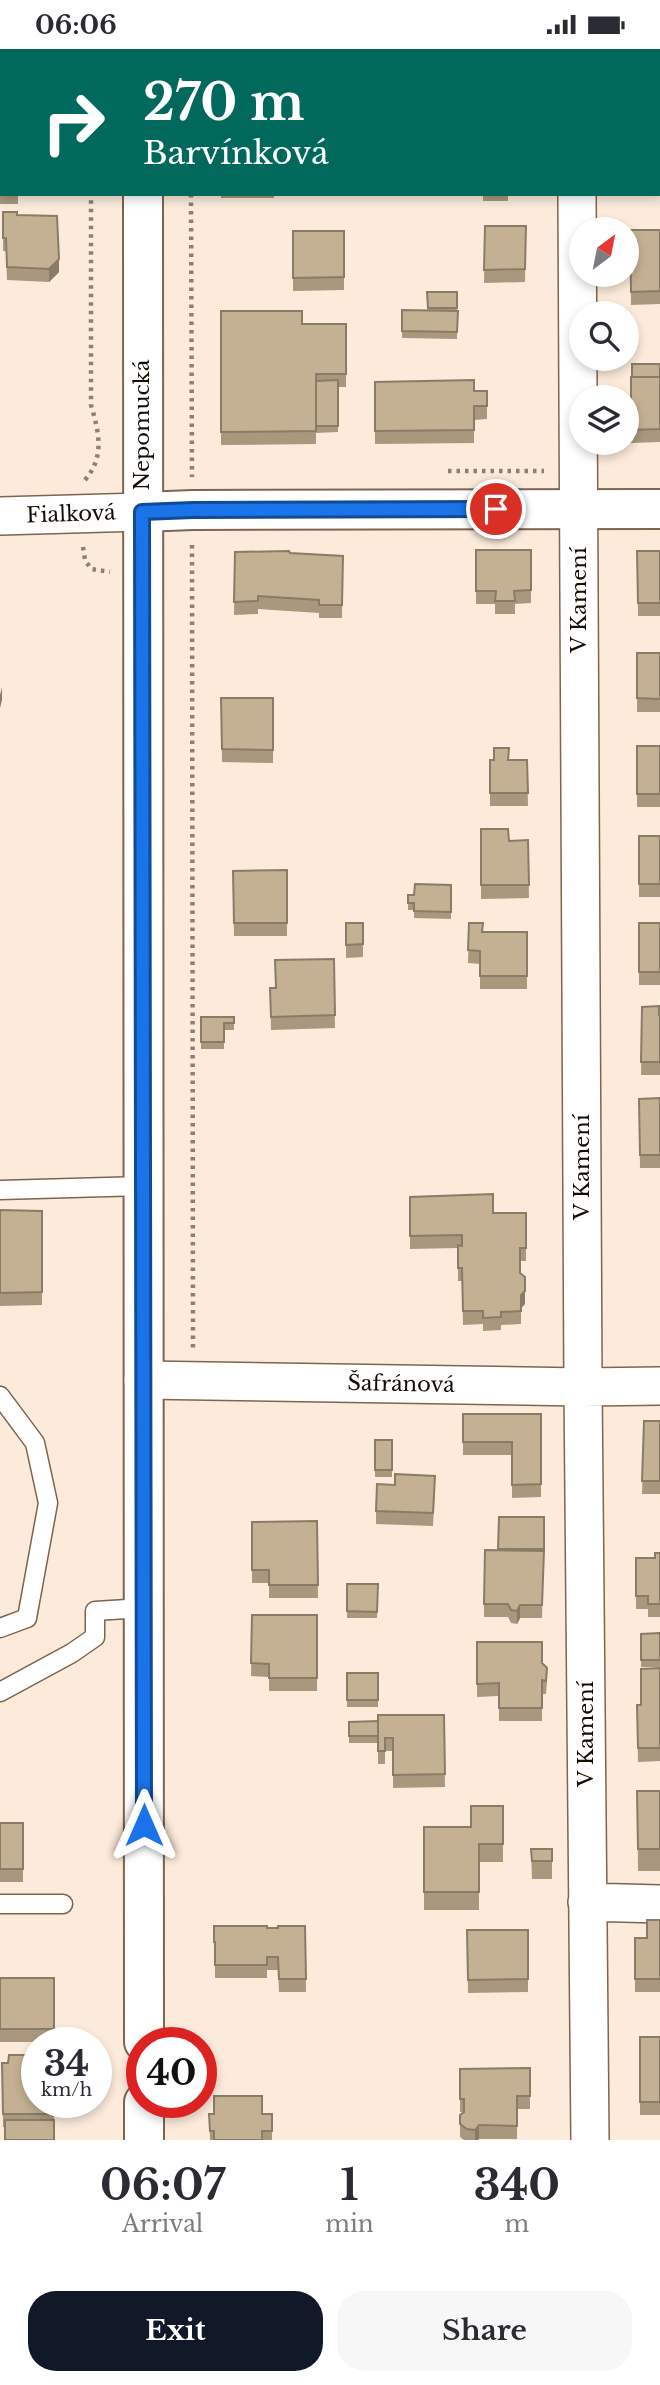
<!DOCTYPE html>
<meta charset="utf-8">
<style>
:root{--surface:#fff;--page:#f7f7f7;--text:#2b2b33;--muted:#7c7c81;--accent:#111827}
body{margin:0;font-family:"Libre Baskerville",serif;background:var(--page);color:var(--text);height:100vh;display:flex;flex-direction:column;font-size:26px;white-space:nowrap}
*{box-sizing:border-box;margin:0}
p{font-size:23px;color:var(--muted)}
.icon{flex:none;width:38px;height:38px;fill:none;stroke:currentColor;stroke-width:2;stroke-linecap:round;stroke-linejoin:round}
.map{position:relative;height:2091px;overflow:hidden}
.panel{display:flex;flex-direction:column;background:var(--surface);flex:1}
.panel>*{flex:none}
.guide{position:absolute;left:0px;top:0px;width:662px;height:147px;box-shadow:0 4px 10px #0003;background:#00695c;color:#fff;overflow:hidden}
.needle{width:46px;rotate:32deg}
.controls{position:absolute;left:569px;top:168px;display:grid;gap:14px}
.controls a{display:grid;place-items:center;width:70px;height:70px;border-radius:50%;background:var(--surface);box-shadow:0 4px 10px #0003;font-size:35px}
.speed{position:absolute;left:21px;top:1978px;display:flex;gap:14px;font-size:35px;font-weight:700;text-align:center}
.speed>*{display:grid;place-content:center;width:91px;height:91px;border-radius:50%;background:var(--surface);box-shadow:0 4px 10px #0003;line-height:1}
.speed small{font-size:18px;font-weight:400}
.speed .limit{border:10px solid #d22;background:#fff;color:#111}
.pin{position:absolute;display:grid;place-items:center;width:60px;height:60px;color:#fff;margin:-30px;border:4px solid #fff;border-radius:50%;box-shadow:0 2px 7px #0007}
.me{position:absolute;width:77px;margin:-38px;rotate:0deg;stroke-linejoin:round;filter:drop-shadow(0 0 5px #0008)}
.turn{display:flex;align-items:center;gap:24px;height:147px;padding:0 28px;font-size:32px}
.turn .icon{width:91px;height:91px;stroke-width:2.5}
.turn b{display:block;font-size:49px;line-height:60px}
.eta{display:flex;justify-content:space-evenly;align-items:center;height:119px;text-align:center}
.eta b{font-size:42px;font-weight:800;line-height:49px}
.cta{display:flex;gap:14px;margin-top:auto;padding:14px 28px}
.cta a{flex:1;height:80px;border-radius:28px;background:var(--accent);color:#fff;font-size:28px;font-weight:800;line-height:80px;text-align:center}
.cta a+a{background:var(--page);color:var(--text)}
.status{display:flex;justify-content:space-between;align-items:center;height:49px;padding:0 35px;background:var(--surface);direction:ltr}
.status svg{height:19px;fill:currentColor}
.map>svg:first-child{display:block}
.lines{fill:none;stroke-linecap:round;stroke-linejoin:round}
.service-casing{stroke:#7d654e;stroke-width:21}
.minor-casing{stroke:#7d654e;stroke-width:40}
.tertiary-casing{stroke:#7d654e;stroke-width:42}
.path{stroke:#8c8073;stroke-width:4.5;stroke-dasharray:3.5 5;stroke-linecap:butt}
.service{stroke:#fff;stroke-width:18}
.minor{stroke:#fff;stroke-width:37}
.tertiary{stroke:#fff;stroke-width:38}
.wall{fill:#a9987e}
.shaded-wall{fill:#897c67}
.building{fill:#c4b193;stroke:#897c67;stroke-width:2}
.route-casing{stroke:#114b97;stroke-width:18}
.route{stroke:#1a73e8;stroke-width:12}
.labels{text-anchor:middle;stroke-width:7;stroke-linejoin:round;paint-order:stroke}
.street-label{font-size:21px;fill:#150d05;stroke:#fff}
</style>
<div class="status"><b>06:06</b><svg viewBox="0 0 49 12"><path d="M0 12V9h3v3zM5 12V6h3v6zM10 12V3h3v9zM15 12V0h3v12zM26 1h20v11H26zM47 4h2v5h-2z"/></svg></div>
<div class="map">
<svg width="660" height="2091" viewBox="0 0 660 2091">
<rect width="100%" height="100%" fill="#fcebdb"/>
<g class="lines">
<g class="service-casing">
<path id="service" d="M0,1141L143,1137
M0,1347L35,1394L48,1454L27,1569L0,1579
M0,1643L72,1604L95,1588V1562L143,1559
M0,1855H63"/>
</g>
<g class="minor-casing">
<path id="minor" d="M576,0V2
M577,145L583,1338L590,2091
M0,467L142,463
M143,1331L583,1338L660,1337
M587,1853L660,1855"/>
</g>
<g class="tertiary-casing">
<path id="tertiary" d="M143,2V0
M143,145L144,1993
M142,463L193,461L660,460
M144,2053V2091"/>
</g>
<path class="path" d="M91,0V2
M191,0V2
M191,145L192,428
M448,422H544
M85,431C105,408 99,383 91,356V145
M192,496L193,1299
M83,498L85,511L91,520L110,523"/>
<use href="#service" class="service"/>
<use href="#minor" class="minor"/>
<use href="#tertiary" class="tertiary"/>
</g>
<path class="wall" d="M0,42H2V97H0Z
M0,112H2V145H18V155H0Z
M221,145H274V149H221Z
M483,145H508V152H483Z
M3,163L17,166L59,223L49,233L7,231L6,202H3Z
M485,177H526L525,233L484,234Z
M630,181H660V255L631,256Z
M293,182H344V241L293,242Z
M427,243H457V290L402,289V261L428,262Z
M221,262L302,275H346V338H338V383L316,384V338V395L221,396Z
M660,315V393L631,394V328Z
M375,333L474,342H487V370L474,371V394L375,395Z
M476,501H531V554L515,555V565H495V555H476Z
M637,502H660V567H638Z
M235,503L343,507L342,569H319V564L258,560V565L234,566Z
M637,604H660V663H637Z
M221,649H273V714L222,713Z
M637,697H660V758H637Z
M490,711H527L528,757H490Z
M481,780L509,792L528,791L529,849L481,850Z
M639,787H660V848H639Z
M287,821V887H234L233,822Z
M451,836V870L414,869V861H408V846H414Z
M346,874H363V908L346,909Z
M469,874L483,883H527V940H480V915L468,914Z
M639,874H660V936H639Z
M334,910L335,979L271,981L270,939H276Z
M642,958L660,966V1026H641Z
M201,968H234V981H224V1000H201Z
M660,1049V1119H640L639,1050Z
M410,1148L493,1164H526V1212H520V1224L525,1228V1255L521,1259V1275L501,1276V1281L483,1282V1275L463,1276L462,1232H458V1199L410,1200Z
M0,1161L42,1162V1256L0,1257Z
M463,1365H541V1448L512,1449V1406H463Z
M644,1372H660V1445H642Z
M375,1391H392V1428H375Z
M435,1440L433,1477L376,1475V1462Z
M499,1468H544L542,1569H520L517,1575L511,1574L508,1568H484V1555L498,1501Z
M317,1472L318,1549H269V1534H252V1473Z
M660,1504V1568H648V1560H636V1509H655Z
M347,1535H378L377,1569H347Z
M252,1566H317V1642H269V1628L251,1627Z
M660,1584V1618H641V1585Z
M477,1593L542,1614L547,1632L546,1645H542V1672H499V1647L477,1648Z
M660,1619V1712L638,1713L637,1656H641Z
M347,1624H378V1658H347Z
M444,1666L445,1738L393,1739V1702H385V1715H378V1694H349V1673L378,1672Z
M637,1742H660V1822H638Z
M503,1757V1813H479V1861H424V1778H471Z
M0,1774H23V1833H0Z
M531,1800H552V1830H532Z
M660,1871V1943H635V1889H647Z
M214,1877L278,1879L305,1877L306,1943H279L278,1921H267V1929H215V1906H214Z
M467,1881H528V1943L468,1944Z
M0,1929H54V1993H0Z
M640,1988H660V2066H640Z
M2,2014L54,2053V2091L3,2078Z
M530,2019V2060H517V2090H479L478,2091H464L460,2088V2066L463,2063H460V2020Z
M209,2065H272V2091H210Z"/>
<path class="shaded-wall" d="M59,210V223L49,233V220Z
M2,638V651L0,659V646Z
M525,1242V1255L521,1259V1246Z
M520,1556V1569L517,1575V1562Z
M479,2076V2090L478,2091H475V2081Z"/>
<path class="building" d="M18,0H61V2H18Z
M0,42H2V58H0Z
M0,58H2V79H0Z
M0,112H2V137H0Z
M3,163H17V166L57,167L59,210L49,220L7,218L6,189H3Z
M485,177H526L525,220L484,221Z
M630,181H660V242L631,243Z
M293,182H344V228L293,229Z
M427,243H457V259H428Z
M402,261L458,262L457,283L402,282Z
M221,262H302V275H346V325H316V382L221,383Z
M632,315H660V328H632Z
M631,328H660V380L631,381Z
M338,331V377H316V332Z
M474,331V342H487V357H474V381L375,382V333Z
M476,501H531V541L514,542L515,552H495L496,542H476Z
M289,502L290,504L343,507L342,556H319V551L258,547V552L234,553L235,503Z
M637,502H660V554H638Z
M637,604H660V650L637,649Z
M221,649H273V701L222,700Z
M637,697H660V745H637Z
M494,699H509L508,711H527L528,744H490V711H494Z
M481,780H508L509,792L528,791L529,836H481Z
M639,787H660V835H639Z
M287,821V874H234L233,822Z
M415,835L451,836V863L414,862V854H408V846H414Z
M346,874H363V895L346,896Z
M469,874H483L482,883H527V927H480V902L468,901Z
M639,874H660V923H639Z
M334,910L335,966L271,968L270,939H276L275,911Z
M659,957V966H660V1013H641L642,958Z
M201,968H234V974H224V993H201Z
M660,1049V1106H640L639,1050Z
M493,1145V1164H526V1199H520V1224L525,1228V1242L521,1246V1262L501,1263V1268L483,1269V1262H463L462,1219H458V1196L462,1197V1186L410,1187V1148Z
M0,1161L42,1162V1243L0,1244Z
M463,1365H541V1435L512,1436V1393H463Z
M644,1372H660V1432H642Z
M375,1391H392V1421H375Z
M395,1425L435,1427L433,1464L376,1462L377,1435L395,1436Z
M499,1468H544V1500H498Z
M317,1472L318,1536H269V1521H252V1473Z
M485,1501L544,1502L542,1556H520L517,1562L511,1561L508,1555H484Z
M655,1504H660V1555H648V1547H636V1509H655Z
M347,1535H378L377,1563L347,1562Z
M252,1566H317V1629H269V1615L251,1614Z
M660,1584V1611H641V1585Z
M477,1593H542V1614L547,1619L546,1632L542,1631V1659H499V1634L477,1635Z
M660,1619V1699H638L637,1656H641V1620Z
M347,1624H378V1651H347Z
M378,1666H444L445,1725L393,1726V1689H385V1702H378Z
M378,1672V1687H349V1673Z
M637,1742H660V1800H638Z
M471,1757H503V1795H479V1843H424V1778H471Z
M0,1774H23V1820H0Z
M531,1800H552V1812H532Z
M647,1871H660V1930H635V1889H647Z
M214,1877H267V1879H278V1877H305L306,1930H279L278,1908H267V1916H215V1893H214Z
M467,1881H528V1930L468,1931Z
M0,1929H54V1980H0Z
M640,1988H660V2053H640Z
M9,2006H37V2053H54V2065H3L2,2014H8Z
M530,2019V2047H517V2077L479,2076L475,2081L467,2080L460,2075V2066L464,2063V2050H460V2020Z
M214,2047H262V2065H272V2082H262V2091H214V2082H210L209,2065H214Z
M5,2071H54V2091H5Z"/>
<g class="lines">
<g class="route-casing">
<path id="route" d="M144,1776L142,463L193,461L496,460"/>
</g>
<use href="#route" class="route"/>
</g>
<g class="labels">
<g class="street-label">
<text transform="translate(142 376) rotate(-90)" y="7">Nepomucká</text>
<text transform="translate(71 465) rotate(-2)" y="7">Fialková</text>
<text transform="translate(579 551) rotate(-90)" y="7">V Kamení</text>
<text transform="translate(582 1118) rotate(-90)" y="7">V Kamení</text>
<text transform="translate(401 1335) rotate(1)" y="7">Šafránová</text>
<text transform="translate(586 1685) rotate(-90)" y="7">V Kamení</text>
</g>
</g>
</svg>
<div class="controls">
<a><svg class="needle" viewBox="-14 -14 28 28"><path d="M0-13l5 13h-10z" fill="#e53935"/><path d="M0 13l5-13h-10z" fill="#7c7c81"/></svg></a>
<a><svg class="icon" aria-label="search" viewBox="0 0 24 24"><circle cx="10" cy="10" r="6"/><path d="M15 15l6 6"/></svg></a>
<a><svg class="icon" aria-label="layers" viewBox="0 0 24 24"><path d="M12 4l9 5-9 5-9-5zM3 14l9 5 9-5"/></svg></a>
</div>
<div class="speed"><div>34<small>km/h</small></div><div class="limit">40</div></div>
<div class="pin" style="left:496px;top:460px;background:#d93025"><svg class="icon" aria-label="arrive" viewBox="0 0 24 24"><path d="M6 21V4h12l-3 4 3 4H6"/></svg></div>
<svg class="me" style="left:144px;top:1776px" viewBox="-20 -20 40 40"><path d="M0-17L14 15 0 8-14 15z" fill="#1a73e8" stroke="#fff" stroke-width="4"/></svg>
<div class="guide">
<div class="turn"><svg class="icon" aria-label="right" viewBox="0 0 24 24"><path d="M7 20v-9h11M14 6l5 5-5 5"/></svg><div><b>270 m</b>Barvínková</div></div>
</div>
</div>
<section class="panel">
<div class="eta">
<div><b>06:07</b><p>Arrival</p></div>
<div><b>1</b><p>min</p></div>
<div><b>340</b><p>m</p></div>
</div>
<div class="cta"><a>Exit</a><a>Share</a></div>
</section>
